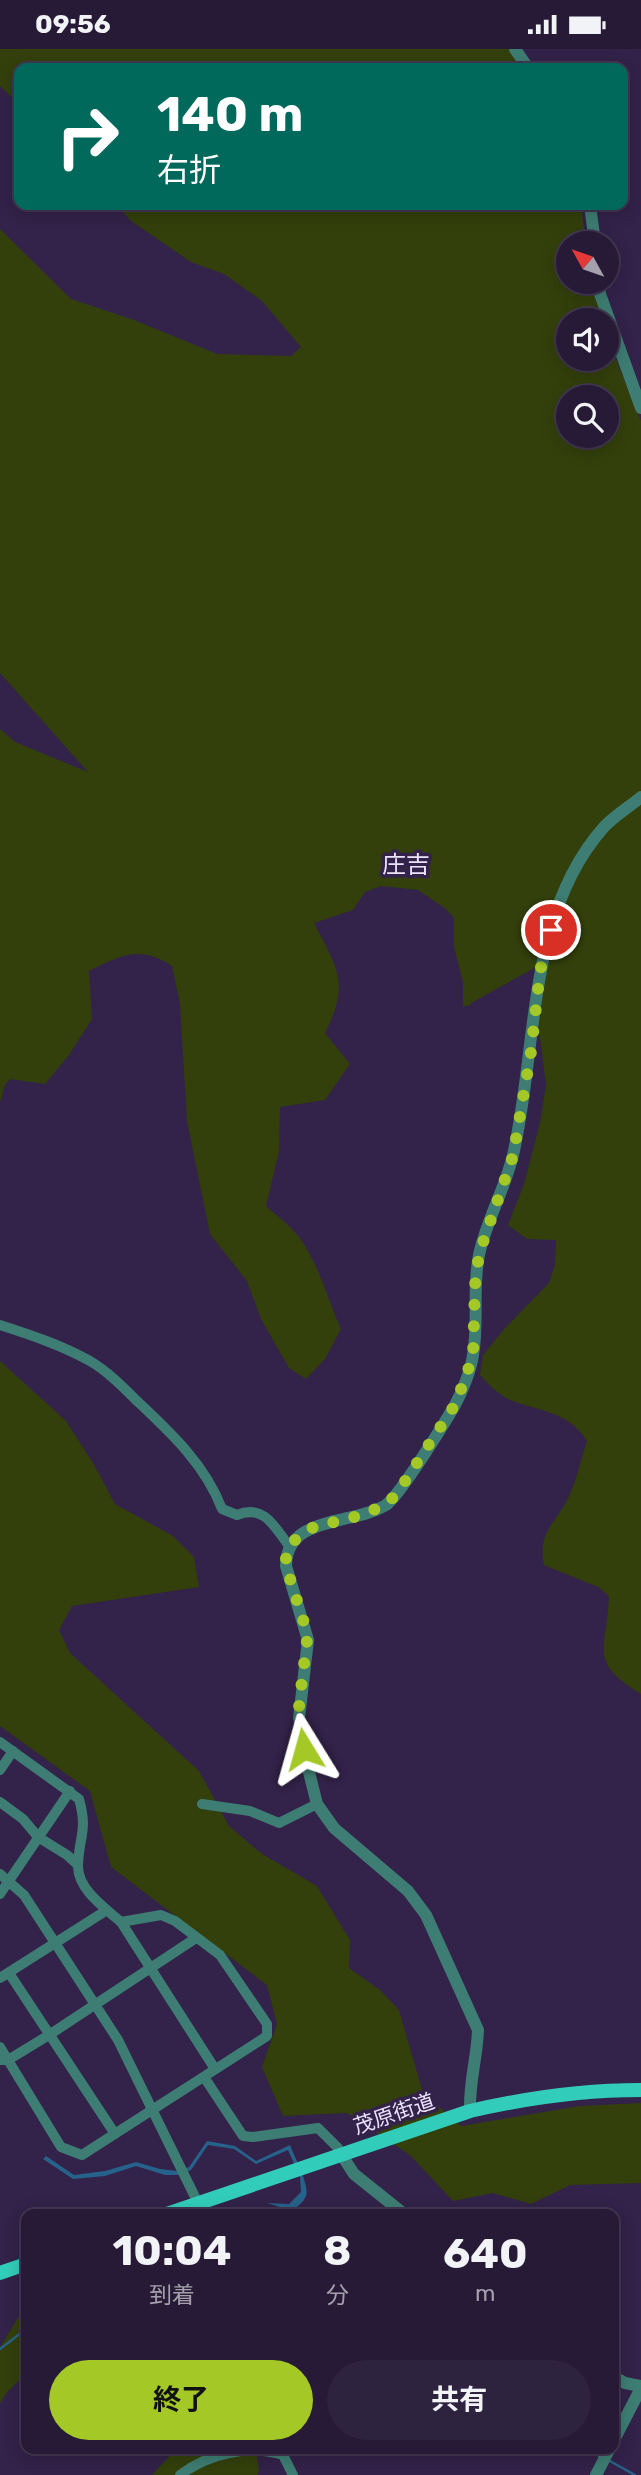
<!DOCTYPE html>
<html lang="ja">
<meta charset="utf-8">
<style>
:root{--surface:#261a37;--page:#2e233f;--text:#f1f3f6;--muted:#a4a1ad;--line:#423852;--accent:#a4c825}
body{margin:0;font-family:Rubik,"Noto Sans JP",sans-serif;background:var(--page);color:var(--text);height:100vh;display:flex;flex-direction:column;font-size:26px;white-space:nowrap}
*{box-sizing:border-box;margin:0}
p{font-size:23px;color:var(--muted)}
.icon{flex:none;width:38px;height:38px;fill:none;stroke:currentColor;stroke-width:2;stroke-linecap:round;stroke-linejoin:round}
.map{position:relative;flex:1;overflow:hidden}
.panel{position:absolute;left:21px;top:2160px;width:598px;height:245px;display:flex;flex-direction:column;background:var(--surface);border-radius:14px;box-shadow:0 4px 18px #0003,0 0 0 2px var(--line)}
.panel>*{flex:none}
.hud{position:absolute;left:14px;top:14px;width:614px;height:147px;border-radius:14px;box-shadow:0 4px 18px #0003,0 0 0 2px var(--line);background:#00695c;color:#fff;overflow:hidden}
.needle{width:46px;rotate:310deg}
.controls{position:absolute;left:556px;top:182px;display:grid;gap:14px}
.controls a{display:grid;place-items:center;width:63px;height:63px;border-radius:50%;background:var(--surface);box-shadow:0 4px 18px #0003,0 0 0 2px var(--line);font-size:35px}
.pin{position:absolute;display:grid;place-items:center;width:60px;height:60px;color:#fff;margin:-30px;border:4px solid #fff;border-radius:50%;box-shadow:0 2px 7px #0007}
.me{position:absolute;width:77px;margin:-38px;rotate:352deg;stroke-linejoin:round;filter:drop-shadow(0 0 5px #0008)}
.turn{display:flex;align-items:center;gap:24px;height:147px;padding:0 28px;font-size:32px}
.turn .icon{width:91px;height:91px;stroke-width:2.5}
.turn b{display:block;font-size:49px;line-height:60px}
.eta{display:flex;justify-content:space-evenly;align-items:center;height:119px;text-align:center}
.eta b{font-size:42px;font-weight:700;line-height:49px}
.primary-button{display:flex;gap:14px;margin-top:auto;padding:14px 28px}
.primary-button a{flex:1;height:80px;border-radius:42px;background:var(--accent);color:#111;font-size:28px;font-weight:700;line-height:80px;text-align:center}
.primary-button a+a{background:var(--page);color:var(--text)}
.status{display:flex;justify-content:space-between;align-items:center;height:49px;padding:0 35px;background:var(--surface);direction:ltr}
.status svg{height:19px;fill:currentColor}
.map>svg:first-child{display:block}
.green{fill:#33400c;fill-rule:evenodd}
.water{fill:#27628a}
.lines{fill:none;stroke-linecap:round;stroke-linejoin:round}
.stream{stroke:#27628a;stroke-width:2.5}
.minor{stroke:#3e7d73;stroke-width:10}
.tertiary{stroke:#3e7d73;stroke-width:12}
.primary{stroke:#32cdba;stroke-width:14}
.route{stroke:#a4c825;stroke-width:12;stroke-dasharray:0 21.6}
.labels{text-anchor:middle;stroke-width:7;stroke-linejoin:round;paint-order:stroke}
.street-label{font-size:21px;fill:#ebe2fb;stroke:#332249}
.quarter-label{font-size:24px;fill:#ebe2fb;stroke:#332249}
</style>
<div class="status"><b>09:56</b><svg viewBox="0 0 49 12"><path d="M0 12V9h3v3zM5 12V6h3v6zM10 12V3h3v9zM15 12V0h3v12zM26 1h20v11H26zM47 4h2v5h-2z"/></svg></div>
<div class="map">
<svg width="641" height="2426" viewBox="0 0 641 2426">
<rect width="100%" height="100%" fill="#332249"/>
<path class="green" d="M0,0H509L521,19H19V55L0,37Z
M117,156H581L586,194H569V233H593L603,271H569V310H607V288L641,372V1645C587,1612 607,1601 609,1547L598,1538L544,1516C537,1481 558,1473 570,1445C577,1429 581,1410 587,1392C568,1362 541,1363 510,1351C498,1345 489,1336 480,1326L483,1306L505,1279L549,1234L555,1216L556,1191L527,1190L508,1176L524,1135L540,1074L546,1036L536,956V918L471,954L469,958L468,956L463,958V933L454,898V869L446,860L418,841L381,837L365,843L353,861L314,874C338,920 350,934 325,984L350,1015L325,1051L280,1058L279,1102L266,1157C277,1167 290,1176 299,1188C319,1215 327,1249 341,1280L325,1310L306,1330L289,1319L261,1270L247,1232L210,1185L187,1072L180,955L172,917C140,896 121,906 89,922L92,970L69,1006L45,1035L10,1030L5,1036L0,1054V680L15,693L88,723L0,624V180L71,250L134,271L217,305L291,307L301,298L262,252L224,225L191,213L131,172ZM569,348H607V387H569Z
M0,1312L66,1372L93,1414L115,1455L173,1487L194,1508L199,1538L72,1557L59,1581L70,1604L199,1722L229,1777L262,1805L317,1837L350,1891L349,1919L380,1941L399,1961L423,2044L461,2077L580,2057L641,2054V2134L570,2136L531,2155L493,2144L453,2152L410,2106L347,2064L283,2067L262,2018L277,1975L267,1936L111,1818L90,1742L0,1677Z
M26,2256V2325L7,2343L0,2354V2298Z
M177,2399H256L259,2422L257,2426H152Z"/>
<path class="water" d="M207,2092L235,2097L256,2112L290,2096C294,2107 312,2140 305,2149C303,2153 300,2155 297,2158L301,2165H294L290,2161L267,2154L289,2155L301,2143L300,2128L288,2101L256,2115L234,2100L208,2096L191,2121L178,2126H165L136,2117L105,2127L73,2130L43,2110L46,2107L74,2126L105,2122L136,2113L160,2120L177,2122L189,2118Z"/>
<g class="lines">
<path class="stream" d="M286,2165H299
M0,2300L26,2280
M583,2399L599,2407
M608,2411L635,2426"/>
<path class="minor" d="M0,1276C31,1286 61,1296 90,1312C107,1322 122,1337 136,1351C170,1383 205,1415 222,1460L237,1466C264,1455 274,1477 289,1497
M0,1693L79,1750C88,1782 79,1787 78,1816C77,1840 105,1859 121,1873L161,1866L175,1872L220,1906L267,1975V1987L82,2106L61,2098L0,1998
M0,1721L13,1702
M0,1753L23,1770L38,1788L67,1806L78,1816
M202,1755L250,1762L279,1774L317,1755
M0,1825L24,1846L118,1991L198,2154
M0,1845L70,1742
M121,1873L215,2020
M9,1924L115,2085
M0,1929L107,1861
M0,2011H8L49,1986L196,1889
M204,2028L243,2087L253,2088L318,2079L338,2099L341,2105
M180,2426C208,2405 249,2395 283,2406L293,2426"/>
<path class="tertiary" d="M515,0L528,19
M590,156L595,194
M599,233L600,245L641,359
M470,2062C469,2033 477,2009 478,1981L426,1866L408,1842L334,1779L317,1755L308,1719L299,1669L308,1591L286,1517C286,1466 354,1476 386,1456C400,1446 444,1375 455,1356C462,1343 471,1321 473,1306C479,1273 472,1239 479,1206C486,1172 505,1140 513,1106C538,999 526,865 604,778C614,767 629,758 641,748
M341,2105L354,2125L404,2165
M614,2328L625,2334L641,2337
M614,2391L641,2339
M596,2426L610,2399"/>
<path class="primary" d="M167,2165L470,2062C526,2049 583,2041 641,2041
M0,2224L26,2215"/>
</g>
<g class="lines">
<path class="route" d="M304,1700L299,1656L307,1591L305,1577L286,1517V1505L289,1497L303,1483L319,1476L349,1470L386,1456L398,1443L456,1354L473,1307L475,1236L479,1205L513,1107L531,1003L540,922L551,881"/>
</g>
<g class="labels">
<g class="street-label">
<text transform="translate(394 2065) rotate(-19)" y="7">茂原街道</text>
</g>
<g class="quarter-label">
<text x="406" y="824">庄吉</text>
</g>
</g>
</svg>
<div class="controls">
<a><svg class="needle" viewBox="-14 -14 28 28"><path d="M0-13l5 13h-10z" fill="#e53935"/><path d="M0 13l5-13h-10z" fill="#a4a1ad"/></svg></a>
<a><svg class="icon" aria-label="sound" viewBox="0 0 24 24"><path d="M4 9h4l5-4v14l-5-4H4zM17 9q2 3 0 6"/></svg></a>
<a><svg class="icon" aria-label="search" viewBox="0 0 24 24"><circle cx="10" cy="10" r="6"/><path d="M15 15l6 6"/></svg></a>
</div>
<div class="pin" style="left:551px;top:881px;background:#d93025"><svg class="icon" aria-label="arrive" viewBox="0 0 24 24"><path d="M6 21V4h12l-3 4 3 4H6"/></svg></div>
<svg class="me" style="left:304px;top:1700px" viewBox="-20 -20 40 40"><path d="M0-17L14 15 0 8-14 15z" fill="#a4c825" stroke="#fff" stroke-width="4"/></svg>
<div class="hud">
<div class="turn"><svg class="icon" aria-label="right" viewBox="0 0 24 24"><path d="M7 20v-9h11M14 6l5 5-5 5"/></svg><div><b>140 m</b>右折</div></div>
</div>
<section class="panel">
<div class="eta">
<div><b>10:04</b><p>到着</p></div>
<div><b>8</b><p>分</p></div>
<div><b>640</b><p>m</p></div>
</div>
<div class="primary-button"><a>終了</a><a>共有</a></div>
</section>
</div>
